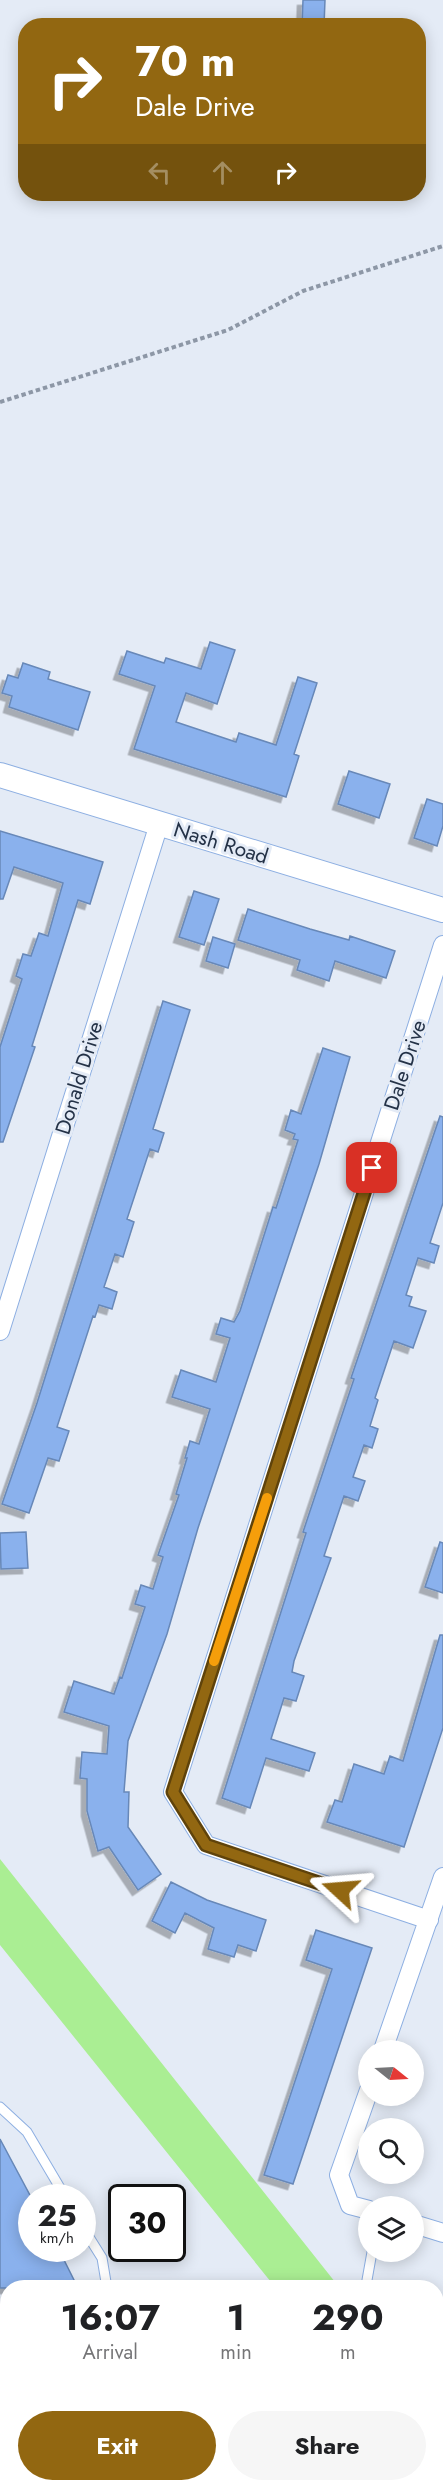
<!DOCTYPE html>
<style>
:root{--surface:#fff;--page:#f6f6f6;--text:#202124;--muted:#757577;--accent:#926711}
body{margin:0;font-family:Jost,sans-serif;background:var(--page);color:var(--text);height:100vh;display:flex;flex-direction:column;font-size:22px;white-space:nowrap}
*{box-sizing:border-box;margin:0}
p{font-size:20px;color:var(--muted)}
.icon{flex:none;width:33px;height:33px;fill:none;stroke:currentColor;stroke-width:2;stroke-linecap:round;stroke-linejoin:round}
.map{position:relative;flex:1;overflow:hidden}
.drawer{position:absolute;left:0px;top:2280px;width:444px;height:212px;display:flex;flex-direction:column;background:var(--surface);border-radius:24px 24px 0 0;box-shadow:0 3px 15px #0003}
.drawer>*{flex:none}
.hud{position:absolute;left:18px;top:18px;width:408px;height:183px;border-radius:24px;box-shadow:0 3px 15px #0003;background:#926711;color:#fff;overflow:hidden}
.needle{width:39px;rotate:108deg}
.buttons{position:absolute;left:358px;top:2040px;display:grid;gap:12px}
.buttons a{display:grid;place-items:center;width:66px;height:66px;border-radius:50%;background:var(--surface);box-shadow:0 3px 15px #0003;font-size:30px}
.speed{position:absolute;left:18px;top:2184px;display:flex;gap:12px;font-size:30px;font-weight:700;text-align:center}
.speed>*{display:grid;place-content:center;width:78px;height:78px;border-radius:50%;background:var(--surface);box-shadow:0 3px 15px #0003;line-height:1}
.speed small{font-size:15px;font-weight:400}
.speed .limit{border:3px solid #111;border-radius:9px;background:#fff;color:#111}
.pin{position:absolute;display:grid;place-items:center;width:51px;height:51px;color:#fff;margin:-26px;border-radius:12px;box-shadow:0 3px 9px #0006}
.me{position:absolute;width:66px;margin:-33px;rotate:289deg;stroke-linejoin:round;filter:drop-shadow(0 0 4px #0008)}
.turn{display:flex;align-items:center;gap:21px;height:126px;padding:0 18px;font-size:27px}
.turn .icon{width:78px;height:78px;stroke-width:2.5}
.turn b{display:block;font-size:42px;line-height:51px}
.lanes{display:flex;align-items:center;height:57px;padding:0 18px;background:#0003;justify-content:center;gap:30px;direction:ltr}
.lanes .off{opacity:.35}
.eta{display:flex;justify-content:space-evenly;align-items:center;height:102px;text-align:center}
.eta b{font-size:36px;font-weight:700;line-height:42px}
.cta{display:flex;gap:12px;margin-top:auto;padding:12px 18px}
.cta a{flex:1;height:69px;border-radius:36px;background:var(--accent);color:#fff;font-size:24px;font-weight:700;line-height:69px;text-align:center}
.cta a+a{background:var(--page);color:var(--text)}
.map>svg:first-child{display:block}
.green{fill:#aaee93}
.building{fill:#8ab1ed;stroke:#6788b8;stroke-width:1.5;filter:url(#shadow)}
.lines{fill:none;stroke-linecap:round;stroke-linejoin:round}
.lane-casing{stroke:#8dafe2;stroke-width:11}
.street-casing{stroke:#8dafe2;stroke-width:20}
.secondary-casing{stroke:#8dafe2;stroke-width:26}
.path{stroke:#8d97a6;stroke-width:4;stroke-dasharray:4.5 3;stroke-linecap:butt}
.lane{stroke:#fff;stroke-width:9}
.street{stroke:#fff;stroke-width:18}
.secondary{stroke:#fff;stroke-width:24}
.route-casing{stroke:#5f430b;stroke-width:15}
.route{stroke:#926711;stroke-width:10}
.slow{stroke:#f59e0b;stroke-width:10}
.labels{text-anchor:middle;stroke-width:6;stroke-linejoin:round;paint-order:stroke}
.street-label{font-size:21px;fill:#243247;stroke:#e4ebf6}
</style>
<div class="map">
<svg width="443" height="2491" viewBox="0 0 443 2491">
<defs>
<filter id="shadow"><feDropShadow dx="-5.5" dy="5.5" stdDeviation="0" flood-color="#0004"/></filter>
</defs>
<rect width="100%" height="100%" fill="#e4ebf6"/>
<path class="green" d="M0,1859L339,2287H275L0,1945Z
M437,2410L443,2418V2491H438L433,2484H436Z"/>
<path class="building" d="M303,0H325L324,26H302Z
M210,642L235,650L217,704L186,693L176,722L236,742L239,733L276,745L298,677L317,683L294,754L299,756L286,797L134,749L155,686L119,674L127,651L164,663L166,658L201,669Z
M23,663L50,672L48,679L90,692L78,730L9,707L12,696L2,693L8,675L18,678Z
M349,771L390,784L379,818L338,804Z
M427,799L443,804V826L437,846L414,838Z
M0,831L103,862L90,904L78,900L32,1046L35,1047L3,1142H0V1047L22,979L16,976L23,954L31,956L39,933L48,936L63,883L14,867L3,899H0Z
M194,891L219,899L204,945L179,937Z
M248,909L310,929L349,940L350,936L395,951L386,978L335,961L329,981L297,970L300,960L238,940Z
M213,937L235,944L228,968L206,961Z
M163,1001L190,1010L153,1129L164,1133L158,1152L150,1149L127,1219L134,1222L123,1257L115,1254L104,1287L117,1292L112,1309L99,1305L95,1317L93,1316L57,1427L69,1431L59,1461L48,1458L29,1513L2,1504L37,1403Z
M323,1048L350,1057L319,1164L198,1528L167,1634L128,1741L124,1792H129L128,1827L161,1874L138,1890L109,1847L98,1851L87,1811V1779L80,1778L82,1752L107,1754L109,1726L64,1712L74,1681L114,1694L120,1677L122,1678L145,1607L135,1604L141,1585L153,1589L163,1557L158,1555L179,1495L176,1494L187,1458H185L190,1441L199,1444L210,1409L172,1397L181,1370L216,1382L230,1338L216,1334L221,1318L234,1322L240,1311L273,1207L276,1208L298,1140L293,1139L295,1134L285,1130L291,1110L301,1114Z
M440,1116L443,1117V1203L430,1243L439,1246L434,1263L418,1258L406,1295L412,1297L409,1306L426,1311L413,1348L394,1341L375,1398L378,1400L370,1426L378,1429L372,1448L364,1445L353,1477L365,1481L358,1501L344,1496L324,1556L331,1558L294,1661L292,1672L304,1676L296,1701L284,1698L271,1739L315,1753L309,1771L266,1758L250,1808L222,1798L306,1533L303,1532L354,1379L351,1378Z
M26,1532L28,1568L1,1569L0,1533Z
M440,1542L443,1543V1593L425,1587Z
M440,1635H443V1728L404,1847L327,1822L335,1800L342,1802L354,1764L384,1774L390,1756L403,1761Z
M171,1882L207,1900L266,1920L256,1951L238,1945L234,1957L208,1949L214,1928L185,1913L175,1933L152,1921Z
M316,1930L372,1948L293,2184L264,2175L332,1969L306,1960Z
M0,2139L32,2199V2248H58L78,2288H0Z"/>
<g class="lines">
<g class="lane-casing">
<path id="lane" d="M0,2107L27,2132L66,2198
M82,2226L102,2258L107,2288
M369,2288L367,2280L372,2252
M436,2383L443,2391
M114,2491L115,2484"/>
</g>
<g class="street-casing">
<path id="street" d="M0,1331L159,824
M429,1920L206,1845L173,1792L443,945
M383,2050L443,1877
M369,2090L339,2175L350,2205L369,2210
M414,2224L443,2233"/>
</g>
<g class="secondary-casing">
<path id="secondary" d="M0,775L443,910"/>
</g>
<path class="path" d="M0,402L228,330L303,291L443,246"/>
<use href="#lane" class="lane"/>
<use href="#street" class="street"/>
<use href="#secondary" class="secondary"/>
</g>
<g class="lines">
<g class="route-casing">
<path id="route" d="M340,1890L206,1845L173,1792L372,1168"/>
</g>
<use href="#route" class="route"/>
<path class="slow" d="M214,1661L267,1498"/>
</g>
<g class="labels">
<g class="street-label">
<text transform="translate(221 843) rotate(17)" y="7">Nash Road</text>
<text transform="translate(405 1065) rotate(-72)" y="7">Dale Drive</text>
<text transform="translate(79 1078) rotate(-73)" y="7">Donald Drive</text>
</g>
</g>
</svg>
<div class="buttons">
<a><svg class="needle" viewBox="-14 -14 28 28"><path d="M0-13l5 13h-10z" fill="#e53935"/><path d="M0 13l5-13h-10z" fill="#757577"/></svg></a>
<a><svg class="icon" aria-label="search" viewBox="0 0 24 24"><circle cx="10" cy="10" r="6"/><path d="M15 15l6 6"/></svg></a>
<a><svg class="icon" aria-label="layers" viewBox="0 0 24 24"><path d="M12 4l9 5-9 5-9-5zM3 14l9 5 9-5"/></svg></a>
</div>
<div class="speed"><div>25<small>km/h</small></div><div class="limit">30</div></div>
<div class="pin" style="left:372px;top:1168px;background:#d93025"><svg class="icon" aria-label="arrive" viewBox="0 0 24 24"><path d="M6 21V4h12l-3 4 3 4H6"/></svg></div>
<svg class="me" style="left:340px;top:1890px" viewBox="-20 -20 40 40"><path d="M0-17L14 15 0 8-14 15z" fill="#926711" stroke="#fff" stroke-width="4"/></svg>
<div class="hud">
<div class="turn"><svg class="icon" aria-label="right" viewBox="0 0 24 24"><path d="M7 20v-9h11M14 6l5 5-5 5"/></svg><div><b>70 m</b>Dale Drive</div></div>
<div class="lanes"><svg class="icon off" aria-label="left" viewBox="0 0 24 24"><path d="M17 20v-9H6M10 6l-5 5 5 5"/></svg><svg class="icon off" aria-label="ahead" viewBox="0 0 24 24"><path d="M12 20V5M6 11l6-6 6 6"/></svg><svg class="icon" aria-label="right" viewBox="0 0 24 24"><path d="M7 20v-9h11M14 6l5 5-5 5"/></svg></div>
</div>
<section class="drawer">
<div class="eta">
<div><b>16:07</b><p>Arrival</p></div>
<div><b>1</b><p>min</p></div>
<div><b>290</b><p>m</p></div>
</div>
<div class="cta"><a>Exit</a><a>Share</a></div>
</section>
</div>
